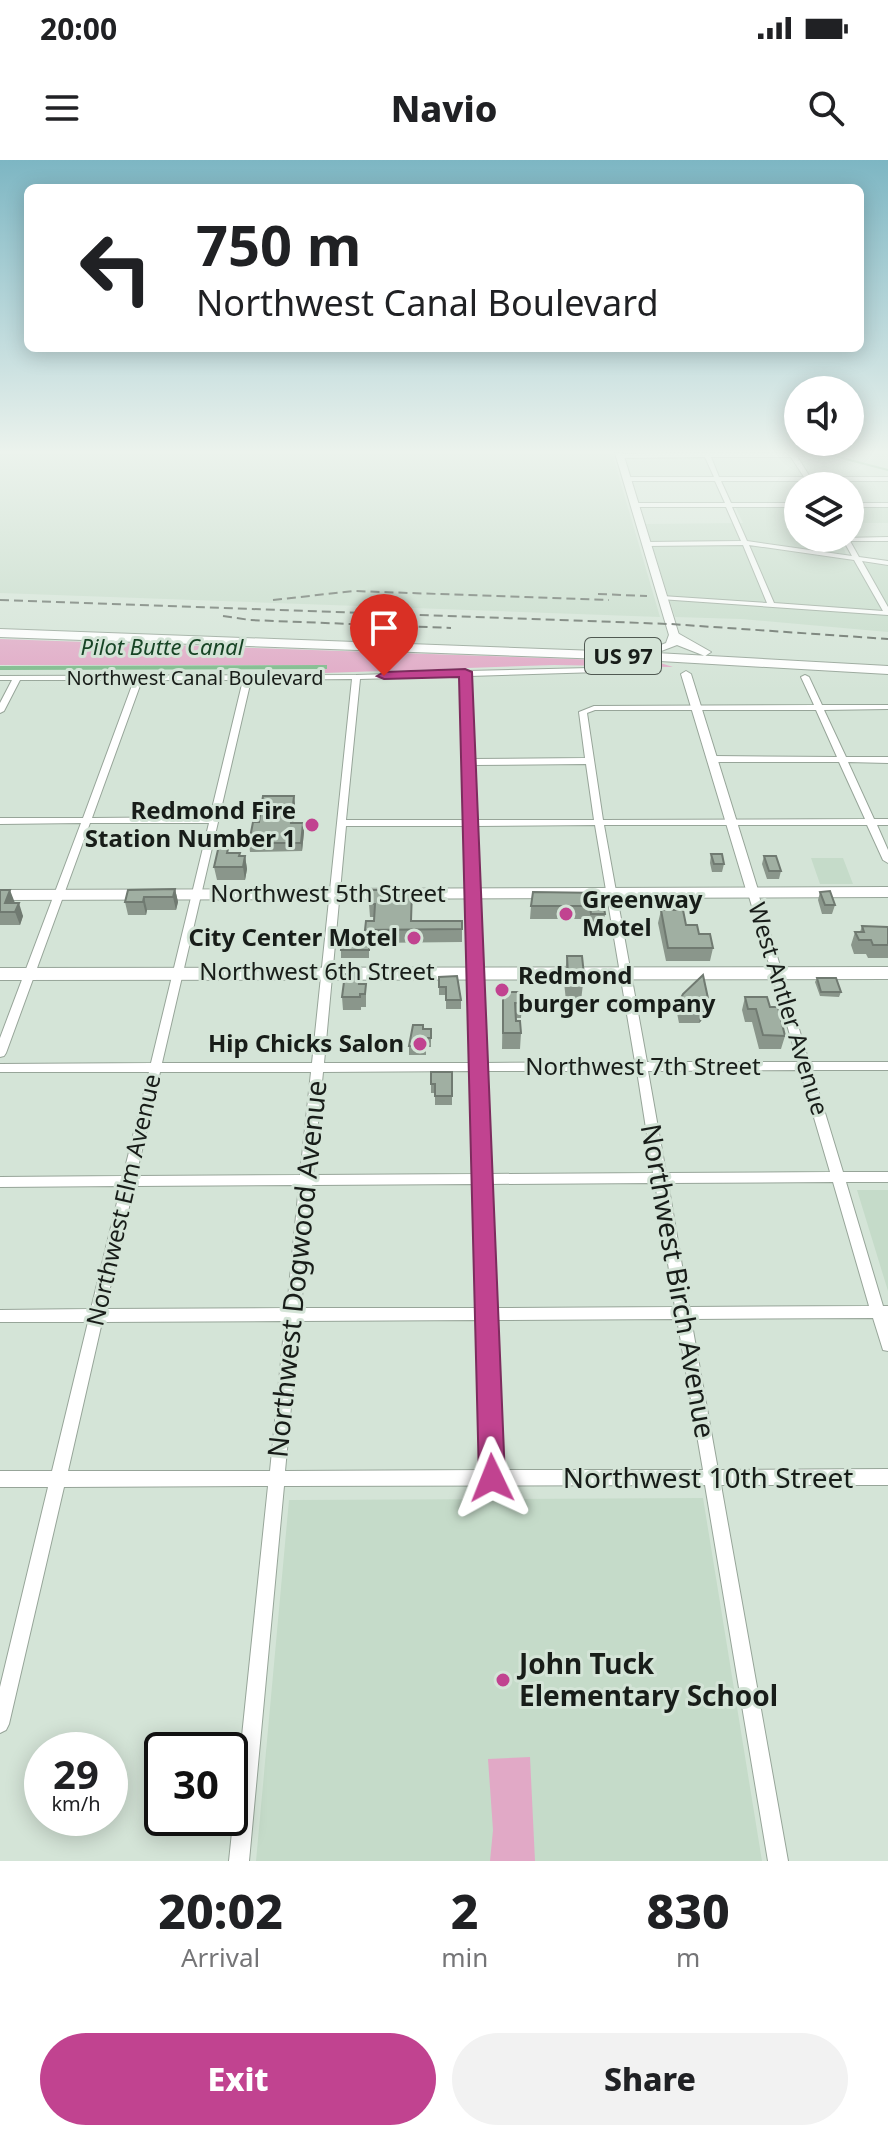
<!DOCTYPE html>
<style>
:root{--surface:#fff;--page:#f2f2f2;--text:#202124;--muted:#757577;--accent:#c14390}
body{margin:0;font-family:"Noto Sans",sans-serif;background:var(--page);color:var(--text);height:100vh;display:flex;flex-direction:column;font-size:30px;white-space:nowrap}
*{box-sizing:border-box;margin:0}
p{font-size:26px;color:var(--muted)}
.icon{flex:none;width:44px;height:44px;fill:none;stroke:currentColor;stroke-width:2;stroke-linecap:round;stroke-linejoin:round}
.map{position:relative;height:1701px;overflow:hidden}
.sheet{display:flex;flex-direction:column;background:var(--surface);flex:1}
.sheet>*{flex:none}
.banner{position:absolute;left:24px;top:24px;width:840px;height:168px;border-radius:12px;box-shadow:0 4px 20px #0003;background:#fff;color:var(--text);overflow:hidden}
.buttons{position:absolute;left:784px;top:216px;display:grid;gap:16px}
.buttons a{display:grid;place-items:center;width:80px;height:80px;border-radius:50%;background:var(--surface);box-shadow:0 4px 20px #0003;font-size:40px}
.speed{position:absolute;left:24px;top:1572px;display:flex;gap:16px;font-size:40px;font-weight:700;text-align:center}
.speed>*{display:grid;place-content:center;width:104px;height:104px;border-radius:50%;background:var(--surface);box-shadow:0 4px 20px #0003;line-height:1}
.speed small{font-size:20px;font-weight:400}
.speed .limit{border:4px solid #111;border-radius:12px;background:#fff;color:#111}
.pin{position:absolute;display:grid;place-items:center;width:68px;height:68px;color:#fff;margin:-82px -34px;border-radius:50% 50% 50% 0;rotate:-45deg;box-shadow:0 0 8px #0007}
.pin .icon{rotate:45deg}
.me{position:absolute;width:88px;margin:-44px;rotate:358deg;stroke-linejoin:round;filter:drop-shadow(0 0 6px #0008)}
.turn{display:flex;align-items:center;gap:28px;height:168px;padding:0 40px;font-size:36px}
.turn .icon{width:104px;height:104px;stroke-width:2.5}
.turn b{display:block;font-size:56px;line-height:68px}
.eta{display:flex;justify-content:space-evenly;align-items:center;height:136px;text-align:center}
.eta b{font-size:48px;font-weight:800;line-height:56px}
.primary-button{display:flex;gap:16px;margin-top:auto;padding:16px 40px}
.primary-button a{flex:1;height:92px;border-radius:48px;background:var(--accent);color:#fff;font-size:32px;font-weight:800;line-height:92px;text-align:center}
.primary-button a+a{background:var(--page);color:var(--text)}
.status{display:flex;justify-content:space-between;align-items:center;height:56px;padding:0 40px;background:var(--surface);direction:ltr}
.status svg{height:22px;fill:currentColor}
header{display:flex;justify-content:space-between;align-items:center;height:104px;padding:0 40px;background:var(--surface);font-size:36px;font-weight:800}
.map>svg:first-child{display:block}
.built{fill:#c5dbc9}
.green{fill:#e1a9c6}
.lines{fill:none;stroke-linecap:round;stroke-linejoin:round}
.stream{stroke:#7dba8b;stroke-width:2}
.canal{fill:#7dba8b;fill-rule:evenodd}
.minor-casing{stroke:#97a599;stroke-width:2}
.tertiary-casing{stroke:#97a599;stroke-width:2}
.primary-casing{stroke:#97a599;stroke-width:2}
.trunk-casing{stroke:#97a599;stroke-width:2}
.minor{fill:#fff;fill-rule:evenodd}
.tertiary{fill:#fff;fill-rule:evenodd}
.primary{fill:#fff;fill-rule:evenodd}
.trunk{fill:#fff;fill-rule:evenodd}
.rail{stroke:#5e675f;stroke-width:2;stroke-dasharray:9 5;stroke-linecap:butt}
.wall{fill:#8a968b}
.shaded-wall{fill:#707a71}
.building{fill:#a0afa2;stroke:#707a71;stroke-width:2}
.route{fill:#c14390;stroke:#7d2c5e;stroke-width:2}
.poi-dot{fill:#c14390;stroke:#d4e4d7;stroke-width:3}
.labels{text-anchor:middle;stroke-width:6;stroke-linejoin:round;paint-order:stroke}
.far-street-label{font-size:20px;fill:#181d19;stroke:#d4e4d7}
.far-water-label{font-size:22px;font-style:italic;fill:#174425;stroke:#d4e4d7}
.shield{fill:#d4e4d7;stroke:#505952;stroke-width:2}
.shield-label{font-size:22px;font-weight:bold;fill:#181d19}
.poi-label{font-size:24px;font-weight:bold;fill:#181d19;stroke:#d4e4d7;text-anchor:end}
.street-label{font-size:24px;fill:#181d19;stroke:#d4e4d7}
.near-street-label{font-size:28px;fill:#181d19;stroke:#d4e4d7}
.near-poi-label{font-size:28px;font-weight:bold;fill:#181d19;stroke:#d4e4d7;text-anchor:start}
</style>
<div class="status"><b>20:00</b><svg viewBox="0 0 49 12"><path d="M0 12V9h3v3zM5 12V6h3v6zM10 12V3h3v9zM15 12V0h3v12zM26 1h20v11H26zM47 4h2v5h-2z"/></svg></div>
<header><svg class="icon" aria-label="menu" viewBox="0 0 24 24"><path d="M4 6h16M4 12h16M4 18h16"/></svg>Navio<svg class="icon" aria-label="search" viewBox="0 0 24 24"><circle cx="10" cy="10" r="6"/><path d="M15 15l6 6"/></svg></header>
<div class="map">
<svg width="888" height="1701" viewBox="0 0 888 1701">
<rect width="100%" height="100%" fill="#d4e4d7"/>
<path class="built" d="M0,293H612L660,457L0,433Z
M736,348H798V378H838L850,401L888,406V472L741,459L675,457L645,364L743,363Z
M850,348H888V363H850Z
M811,698H843L853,724H820Z
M857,1030H888V1131Z
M703,1338L762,1701H256L289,1340Z"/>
<path class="green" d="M0,479L657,502L673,507L554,505L324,513V505H0Z
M530,1597L535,1701H490L493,1670L488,1599Z"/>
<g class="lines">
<path class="stream" d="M823,293L888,310"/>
<path class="canal" d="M324,505H327V509L0,510V506Z"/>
<g class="minor-casing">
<path id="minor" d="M703,293H795L810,317H888V321H812V323L810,324L806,321H721L731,343H798V347H732L747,381L852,396L842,378L888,377V381H850L859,397L888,401V405L862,401L888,447V455L660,439V437L662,436L767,443L743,385L647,386L644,384L647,382L741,381L726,347H636L633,345L636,343H725L715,321H627L624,319L627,317H714L705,297L620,298L617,296L620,294ZM711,297H791L804,317H719ZM749,385L854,400L883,451L774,443Z
M850,343H888V347H850Z
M630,507L634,509L633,511L469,516L472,599L585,598L579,552L594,546L814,545L801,517L805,515L809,517L822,545H888V549L824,550L846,597H888V603L848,602L874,659H888V665H877L888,690V703L883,700L867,665H604L647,902H798L748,733L753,730L758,733L809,902H888V910H812L843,1012H888V1022H846L883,1146H888V1191L883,1190L873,1158L691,1159L718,1310L888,1309V1325H721L788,1701H768L705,1325L284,1326L249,1701H229L268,1326L64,1327L9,1564L6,1570L0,1573V1527L48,1327H0V1311H52L88,1162H0V1150L91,1149L121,1026L0,1027V1017L123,1016L149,912H0V904L151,903L209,663H90L6,893L4,896L0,897V878L81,663L0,664V658H83L134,520H20L4,551L0,553V543L12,520H0V516L356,515L461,512L465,510L468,511ZM461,516L465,660H346L360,519ZM352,519L312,903H162L251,520ZM142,520H243L210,657L92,658ZM595,550H816L837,597L713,596L709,599L713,602H839L865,659L603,660L587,553ZM586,604L594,660H475L472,605ZM595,665L635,902L484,903L475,666ZM346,666H466L472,903H324ZM800,910L830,1012L666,1013L648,911ZM473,911L476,1014L313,1015L323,912ZM484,911H637L653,1013L488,1014ZM160,912H311L300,1015L136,1016ZM833,1022L869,1146L689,1147L668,1023ZM655,1023L675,1147L493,1148L488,1024ZM476,1024L479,1148H301L312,1025ZM299,1025L287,1148L105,1149L134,1026ZM677,1159L703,1310H499L494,1160ZM480,1160L484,1310L285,1311L299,1161ZM285,1161L270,1311H68L102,1162Z"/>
</g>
<g class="tertiary-casing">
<path id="tertiary" d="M615,293H623L679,475L677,477L669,475Z
M686,511L691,514L759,733L757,736H749L747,733L681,514Z"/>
</g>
<g class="primary-casing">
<path id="primary" d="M888,727V737L0,740V730Z
M888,807V819L0,820V808Z"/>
</g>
<g class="trunk-casing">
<path id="trunk" d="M0,469L651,493L648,490L666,483L670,472L674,471L711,492L705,496L677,485L656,493L888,506V514L660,501L0,477Z"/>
</g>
<use href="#minor" class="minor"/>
<use href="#tertiary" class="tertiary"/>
<use href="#primary" class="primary"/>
<use href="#trunk" class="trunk"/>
<path class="rail" d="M598,434L647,436
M0,440L670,464L888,479
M273,440L354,431L609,440
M223,456L250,460L451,468"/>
</g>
<path class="wall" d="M295,644L293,663H303L304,672L302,691L250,692L249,683L259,662Z
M232,693H240V696H245L247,709L245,720H217L214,707Z
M711,694L724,704L722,712H712L710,703Z
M764,696L781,711L779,719H767L762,704Z
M175,729L178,742L176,750H147L146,755H128L125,742Z
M0,730L14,743L23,756L20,765H0Z
M412,730L411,761H462V782L369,783V798H341V790L366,779L365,770L374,761V757H370L369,744Z
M820,732L835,745L832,754H822L818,740Z
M602,733L605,754L604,767H589V759H530L531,746Z
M661,750L699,774L713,788L710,801H666L658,763Z
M862,766L888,767V798H868L866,794H854L851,785L855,772H860Z
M567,796L584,815L581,841H566L564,822Z
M439,817L461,840V849H446V835H439Z
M817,818L841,832L839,837L820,836L815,822Z
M361,824H366V847H361V850H343L342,837Z
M503,832L522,843L521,858H516L521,873L520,889H502Z
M745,837L770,847L785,876L781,889H759L752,862H745L742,850Z
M680,840L709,843L706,856L699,863H679L677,853Z
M423,869H431V887H426V895H409V886Z
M431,912H452V945H435V933H431Z"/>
<path class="shaded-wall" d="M294,636L295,644L292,672L291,663Z
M303,663L304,672L302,691L301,683Z
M245,696L247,709L245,720L243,707Z
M175,729L178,742L176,750L173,737Z
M10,730L15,743H5Z
M144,737L147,750L146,755L143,742Z
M19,743L23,756L20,765L15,752Z
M709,843L706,856L699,863L702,850Z"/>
<path class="building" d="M263,636H294L291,663H303L301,683H249L253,662H259Z
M220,681H230L227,693H240L239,696H245L243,707H214Z
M711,694H722L724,704H714Z
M764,696H776L781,711H769Z
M175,729L173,737H144L143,742H125L128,730Z
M0,730H10L5,743H19L15,752H0Z
M370,730H412L411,761H462V769L365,770L366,761H374L375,744H369Z
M830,731L835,745H825L820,732Z
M533,732L602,733L605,754H591L590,746H531Z
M661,750H683L686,765H697L699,774H710L713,788H668Z
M862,766L888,767V785H873L871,780H859L855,772H864Z
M342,779H369V790H341Z
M567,796H582L584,815H568Z
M350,809H361L359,824H366L365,834H360V837H342L345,814H349Z
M703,815L709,843L702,850H682L680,840L683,834Z
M457,816L461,840H446V827H439V817Z
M817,818H836L841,832H821Z
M503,832H521L522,843H515L516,861H520L521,873H503Z
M745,837H767L770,847H778L785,876L763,875L756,849H748Z
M413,865H423V869H431V878H426V886H409Z
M431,912H452V936H435V924H431Z"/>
<linearGradient id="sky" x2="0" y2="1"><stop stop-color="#7db6c3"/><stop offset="0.55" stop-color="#ecf3ed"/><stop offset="1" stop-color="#ecf3ed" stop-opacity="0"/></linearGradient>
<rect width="888" height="531" fill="url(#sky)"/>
<path class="route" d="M465,509L472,512L505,1318L501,1327L492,1331L483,1327L479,1318L459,517L384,519L377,516L384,512Z"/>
<g class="poi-dot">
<circle cx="312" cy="665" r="8"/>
<circle cx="566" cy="754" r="8"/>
<circle cx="414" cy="778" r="8"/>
<circle cx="502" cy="830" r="8"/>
<circle cx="420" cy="884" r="8"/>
<circle cx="503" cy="1520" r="8"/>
</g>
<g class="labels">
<g class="far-street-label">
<text x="195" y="525">Northwest Canal Boulevard</text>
</g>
<g class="far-water-label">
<text x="162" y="495">Pilot Butte Canal</text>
</g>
<rect class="shield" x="585" y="478" width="76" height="36" rx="6"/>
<g class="shield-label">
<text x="623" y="504">US 97</text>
</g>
<g class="poi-label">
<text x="296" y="659">Redmond Fire<tspan x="296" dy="28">Station Number 1</tspan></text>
<text x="582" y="748" text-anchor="start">Greenway<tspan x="582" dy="28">Motel</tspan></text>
<text x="398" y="786">City Center Motel</text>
<text x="518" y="824" text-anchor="start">Redmond<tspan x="518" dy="28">burger company</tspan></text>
<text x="404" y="892">Hip Chicks Salon</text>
</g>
<g class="street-label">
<text x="328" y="742">Northwest 5th Street</text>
<text x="317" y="820">Northwest 6th Street</text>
<text transform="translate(788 849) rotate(73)" y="8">West Antler Avenue</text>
<text x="643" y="915">Northwest 7th Street</text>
<text transform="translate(124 1040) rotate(-77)" y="8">Northwest Elm Avenue</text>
</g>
<g class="near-street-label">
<text transform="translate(297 1109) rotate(-84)" y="10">Northwest Dogwood Avenue</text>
<text transform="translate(678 1121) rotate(80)" y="10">Northwest Birch Avenue</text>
<text x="708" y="1328">Northwest 10th Street</text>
</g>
<g class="near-poi-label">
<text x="519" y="1514">John Tuck<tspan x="519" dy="32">Elementary School</tspan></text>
</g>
</g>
</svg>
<div class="buttons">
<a><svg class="icon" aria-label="sound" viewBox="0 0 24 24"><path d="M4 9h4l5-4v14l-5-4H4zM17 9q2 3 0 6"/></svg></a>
<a><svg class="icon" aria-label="layers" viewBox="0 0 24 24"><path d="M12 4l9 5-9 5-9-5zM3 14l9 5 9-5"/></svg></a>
</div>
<div class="speed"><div>29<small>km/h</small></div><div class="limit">30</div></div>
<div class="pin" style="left:384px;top:516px;background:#d93025"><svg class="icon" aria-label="arrive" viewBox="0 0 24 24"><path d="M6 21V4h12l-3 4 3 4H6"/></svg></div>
<svg class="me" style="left:492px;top:1318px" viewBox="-20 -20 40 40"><path d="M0-17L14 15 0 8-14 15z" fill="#c14390" stroke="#fff" stroke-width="4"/></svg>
<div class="banner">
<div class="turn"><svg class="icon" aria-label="left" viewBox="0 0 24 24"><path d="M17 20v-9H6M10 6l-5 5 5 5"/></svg><div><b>750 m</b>Northwest Canal Boulevard</div></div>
</div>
</div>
<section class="sheet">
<div class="eta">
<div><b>20:02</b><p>Arrival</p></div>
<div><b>2</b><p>min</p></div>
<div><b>830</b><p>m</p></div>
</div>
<div class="primary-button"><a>Exit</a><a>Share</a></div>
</section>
